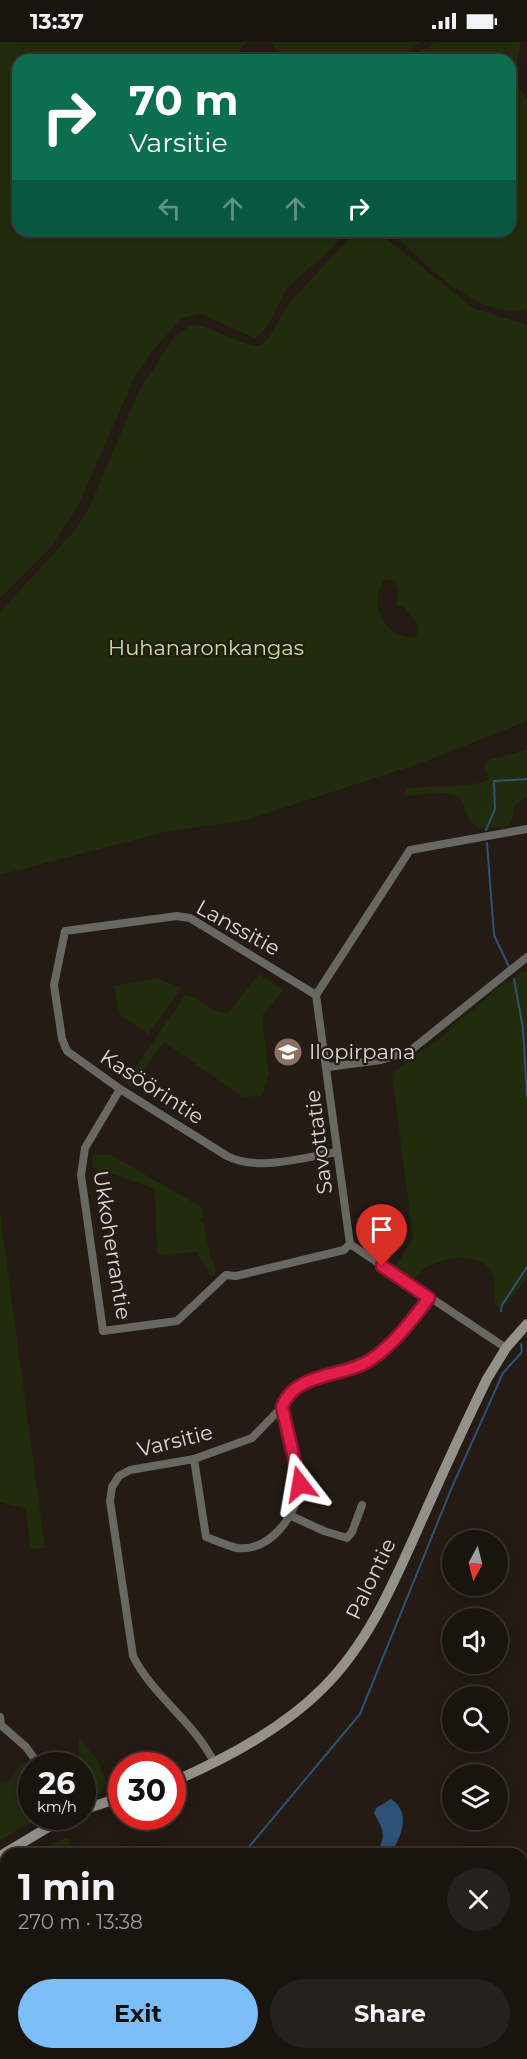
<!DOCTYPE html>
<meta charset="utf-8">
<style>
:root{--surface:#1a140f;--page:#27211d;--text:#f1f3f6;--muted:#9f9e9e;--line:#38332f;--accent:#7bbef8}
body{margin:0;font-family:Montserrat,sans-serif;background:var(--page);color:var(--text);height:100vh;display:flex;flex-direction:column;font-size:22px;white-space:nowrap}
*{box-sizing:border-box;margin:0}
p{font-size:20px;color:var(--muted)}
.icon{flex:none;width:33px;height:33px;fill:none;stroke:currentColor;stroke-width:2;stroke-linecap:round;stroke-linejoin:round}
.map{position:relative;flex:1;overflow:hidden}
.details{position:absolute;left:0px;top:1806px;width:528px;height:212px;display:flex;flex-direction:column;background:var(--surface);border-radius:18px 18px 0 0;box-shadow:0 3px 15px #0003,0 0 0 2px var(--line)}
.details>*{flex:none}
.banner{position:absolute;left:12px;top:12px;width:504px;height:183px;border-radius:18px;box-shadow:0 3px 15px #0003,0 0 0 2px var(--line);background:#0b6e4f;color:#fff;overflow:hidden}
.needle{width:39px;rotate:187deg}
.fabs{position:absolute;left:442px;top:1488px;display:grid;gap:12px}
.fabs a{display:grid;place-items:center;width:66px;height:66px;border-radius:50%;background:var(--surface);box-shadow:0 3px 15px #0003,0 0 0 2px var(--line);font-size:30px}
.speed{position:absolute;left:18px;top:1710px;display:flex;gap:12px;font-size:30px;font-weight:700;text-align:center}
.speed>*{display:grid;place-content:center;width:78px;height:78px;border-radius:50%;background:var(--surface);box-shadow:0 3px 15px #0003,0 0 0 2px var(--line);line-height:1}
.speed small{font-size:15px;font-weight:400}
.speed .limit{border:9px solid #d22;background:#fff;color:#111}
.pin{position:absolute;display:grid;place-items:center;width:51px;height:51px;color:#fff;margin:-62px -26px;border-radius:50% 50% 50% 0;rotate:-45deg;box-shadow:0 0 6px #0007}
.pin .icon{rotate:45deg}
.me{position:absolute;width:66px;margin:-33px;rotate:346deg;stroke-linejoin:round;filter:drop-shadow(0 0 4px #0008)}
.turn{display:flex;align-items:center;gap:21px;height:126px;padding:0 18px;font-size:27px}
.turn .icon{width:78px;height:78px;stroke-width:2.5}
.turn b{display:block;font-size:42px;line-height:51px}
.lanes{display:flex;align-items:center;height:57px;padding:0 18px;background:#0003;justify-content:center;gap:30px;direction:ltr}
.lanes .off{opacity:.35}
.round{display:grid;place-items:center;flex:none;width:63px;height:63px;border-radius:32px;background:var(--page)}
.summary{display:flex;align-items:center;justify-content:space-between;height:102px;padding:0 18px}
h1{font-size:36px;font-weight:700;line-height:45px}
.cta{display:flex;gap:12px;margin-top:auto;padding:12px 18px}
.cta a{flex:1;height:69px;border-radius:36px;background:var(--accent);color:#111;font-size:24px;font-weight:700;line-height:69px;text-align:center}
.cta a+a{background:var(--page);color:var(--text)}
.status{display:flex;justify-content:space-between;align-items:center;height:42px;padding:0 30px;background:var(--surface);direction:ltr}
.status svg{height:16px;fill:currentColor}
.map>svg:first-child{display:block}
.green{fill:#212c0d;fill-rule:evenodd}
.water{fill:#2e5178}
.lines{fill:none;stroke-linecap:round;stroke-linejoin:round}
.stream{stroke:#2e5178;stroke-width:2}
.street{stroke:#686762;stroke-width:8}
.secondary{stroke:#939189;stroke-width:10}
.highway{stroke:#d3d0c4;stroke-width:14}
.route-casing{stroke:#92132f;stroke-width:15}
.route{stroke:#e11d48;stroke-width:10}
.labels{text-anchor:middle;stroke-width:4.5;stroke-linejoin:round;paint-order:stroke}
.park-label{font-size:21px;fill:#c7e595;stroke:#231b14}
.street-label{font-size:21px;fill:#ddd8d3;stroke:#231b14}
.poi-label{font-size:21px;fill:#ddd8d3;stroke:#231b14;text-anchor:start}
</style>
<div class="status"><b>13:37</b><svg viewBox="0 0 49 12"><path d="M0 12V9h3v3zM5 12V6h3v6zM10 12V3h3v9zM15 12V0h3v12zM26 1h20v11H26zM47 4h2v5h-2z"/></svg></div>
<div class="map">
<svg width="527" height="2017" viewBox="0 0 527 2017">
<rect width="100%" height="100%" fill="#231b14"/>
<path class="green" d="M0,0H247L240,8L244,18H18V189H344C337,208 302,229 288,246C276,262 272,285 255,296L201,272L182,276L155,306L135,334L78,464L53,503L0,556Z
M271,0H423L412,4V12L429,5L434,0H521L515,30H510V18H283Z
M510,40L514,41L527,56V267C478,280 423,219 389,189H510Z
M352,189H377L473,266L527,283V679L421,721L246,778L165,790L0,833V570L76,487L89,466L139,349L175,294L193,282C217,286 237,303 260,304L267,298L290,260L348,198ZM385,537L395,539L398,548L396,563L405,566L419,584L416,595C385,599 367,561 385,537Z
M527,708V755L514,764L513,776L508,784L479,787L470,780L460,755L444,751L404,754L406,747C433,742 463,748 488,738L484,723L488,718Z
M522,930H527V1237L506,1261L499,1266L494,1262C494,1254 495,1243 493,1234C486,1209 445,1214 427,1225C422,1228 418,1233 413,1237L395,1225L413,1197L392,1031L443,994L504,940L510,941Z
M259,932L283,948L262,974L269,1032L262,1054L243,1055L164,1000L131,1045L125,1041L185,953C206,957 205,970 228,971Z
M157,936L182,946L148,992L120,973L114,944Z
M93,1113H111L201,1165L204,1170L200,1180L204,1182L210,1217H213L216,1231L211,1235L197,1210L157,1213L155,1147L92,1125Z
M0,1171L45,1506L30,1507L26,1467L0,1460Z
M79,1696L98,1719L106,1740L102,1751L83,1757L84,1740L79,1715Z
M23,1719L31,1726L32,1774L41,1775L0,1798V1740L9,1739Z
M68,1795L71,1812H29Z
M6,1825V1950L0,1952V1828Z
M527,1898V1988L522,1992V1901Z
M323,2012H495L487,2017H313Z"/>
<path class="water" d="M391,1757C412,1771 401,1794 391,1812H368L379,1806C387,1792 381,1784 374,1771L376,1766Z"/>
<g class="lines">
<path class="stream" d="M486,788L495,767L494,739L527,737
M487,801L494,893L509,925
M514,937L523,986L527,1055
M501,1269L502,1263L527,1225
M243,1812L360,1672L452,1445L503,1331L522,1310L521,1302"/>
<path class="street" d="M316,953L190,876L177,874L65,889L54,943L62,997L67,1009L120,1047L227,1114C258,1130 304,1115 337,1110
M328,1025L381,1018L410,1009L527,915
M120,1047L85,1106L81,1133L103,1289L177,1279L226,1233L236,1234L344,1208L350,1202
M506,1306L350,1202L316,953L410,808L527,787
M194,1417L206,1495C215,1498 227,1504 237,1506C270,1510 297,1473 300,1443C301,1428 286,1382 282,1365
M289,1473L324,1489L347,1496L352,1490L362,1463
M0,1675L1,1683L26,1705L40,1724
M214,1720C194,1680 153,1654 133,1614L110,1459L112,1445L119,1434L130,1428L194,1417L252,1396L282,1365L285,1356L295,1345L370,1319L393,1300L429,1256
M522,1993L527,1991
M522,2011L527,2012
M477,2013L481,2012"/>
<path class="secondary" d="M172,1740C226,1717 281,1688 323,1646C367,1602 391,1547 416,1491C439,1439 462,1388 487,1337L506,1306L527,1282
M82,1768L122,1755
M0,1814L67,1774"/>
<path class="highway" d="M522,1857L527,1854
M254,2017L263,2012"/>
</g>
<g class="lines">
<g class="route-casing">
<path id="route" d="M300,1442L282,1365C295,1329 345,1336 372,1317C395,1301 412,1278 429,1256L382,1224"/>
</g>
<use href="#route" class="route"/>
</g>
<defs>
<g id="school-disc" transform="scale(1.5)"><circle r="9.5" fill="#8d6e63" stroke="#231b14"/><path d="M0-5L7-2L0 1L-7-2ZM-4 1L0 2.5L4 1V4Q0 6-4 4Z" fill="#fff"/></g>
</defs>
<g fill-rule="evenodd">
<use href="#school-disc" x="288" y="1010"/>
</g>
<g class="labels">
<g class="park-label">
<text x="206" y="613">Huhanaronkangas</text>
</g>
<g class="street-label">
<text transform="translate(238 886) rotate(29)" y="7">Lanssitie</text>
<text transform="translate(152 1045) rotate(33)" y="7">Kasöörintie</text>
<text transform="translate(319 1100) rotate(-97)" y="7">Savottatie</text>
<text transform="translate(112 1203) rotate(81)" y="7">Ukkoherrantie</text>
<text transform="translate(175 1399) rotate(-14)" y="7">Varsitie</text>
<text transform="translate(371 1537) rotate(-64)" y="7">Palontie</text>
</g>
<g class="poi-label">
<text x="309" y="1017">Ilopirpana</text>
</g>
</g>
</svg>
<div class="fabs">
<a><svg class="needle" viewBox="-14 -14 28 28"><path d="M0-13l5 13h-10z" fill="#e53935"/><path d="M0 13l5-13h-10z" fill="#9f9e9e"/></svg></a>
<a><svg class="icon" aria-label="sound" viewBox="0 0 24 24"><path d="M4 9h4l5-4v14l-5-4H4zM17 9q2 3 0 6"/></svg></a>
<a><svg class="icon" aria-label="search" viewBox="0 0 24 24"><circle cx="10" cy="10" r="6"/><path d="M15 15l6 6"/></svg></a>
<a><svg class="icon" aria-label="layers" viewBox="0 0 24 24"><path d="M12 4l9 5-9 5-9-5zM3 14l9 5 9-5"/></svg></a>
</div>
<div class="speed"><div>26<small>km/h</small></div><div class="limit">30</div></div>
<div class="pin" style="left:382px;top:1224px;background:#d93025"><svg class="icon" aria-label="arrive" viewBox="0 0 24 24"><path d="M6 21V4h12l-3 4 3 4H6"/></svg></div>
<svg class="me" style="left:300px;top:1442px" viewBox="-20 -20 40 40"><path d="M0-17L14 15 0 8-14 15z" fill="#e11d48" stroke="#fff" stroke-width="4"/></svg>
<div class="banner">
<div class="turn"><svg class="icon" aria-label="right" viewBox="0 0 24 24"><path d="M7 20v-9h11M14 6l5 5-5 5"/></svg><div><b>70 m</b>Varsitie</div></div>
<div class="lanes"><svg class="icon off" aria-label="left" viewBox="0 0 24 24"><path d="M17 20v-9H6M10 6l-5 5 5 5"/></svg><svg class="icon off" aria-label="ahead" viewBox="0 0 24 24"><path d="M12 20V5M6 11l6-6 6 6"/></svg><svg class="icon off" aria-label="ahead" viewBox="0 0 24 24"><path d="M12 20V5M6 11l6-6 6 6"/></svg><svg class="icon" aria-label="right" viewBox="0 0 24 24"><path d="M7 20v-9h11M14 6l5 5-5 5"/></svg></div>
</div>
<section class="details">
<div class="summary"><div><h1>1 min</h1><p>270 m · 13:38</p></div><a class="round"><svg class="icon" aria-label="close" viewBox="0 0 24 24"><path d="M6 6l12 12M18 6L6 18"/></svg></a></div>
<div class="cta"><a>Exit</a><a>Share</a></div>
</section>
</div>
